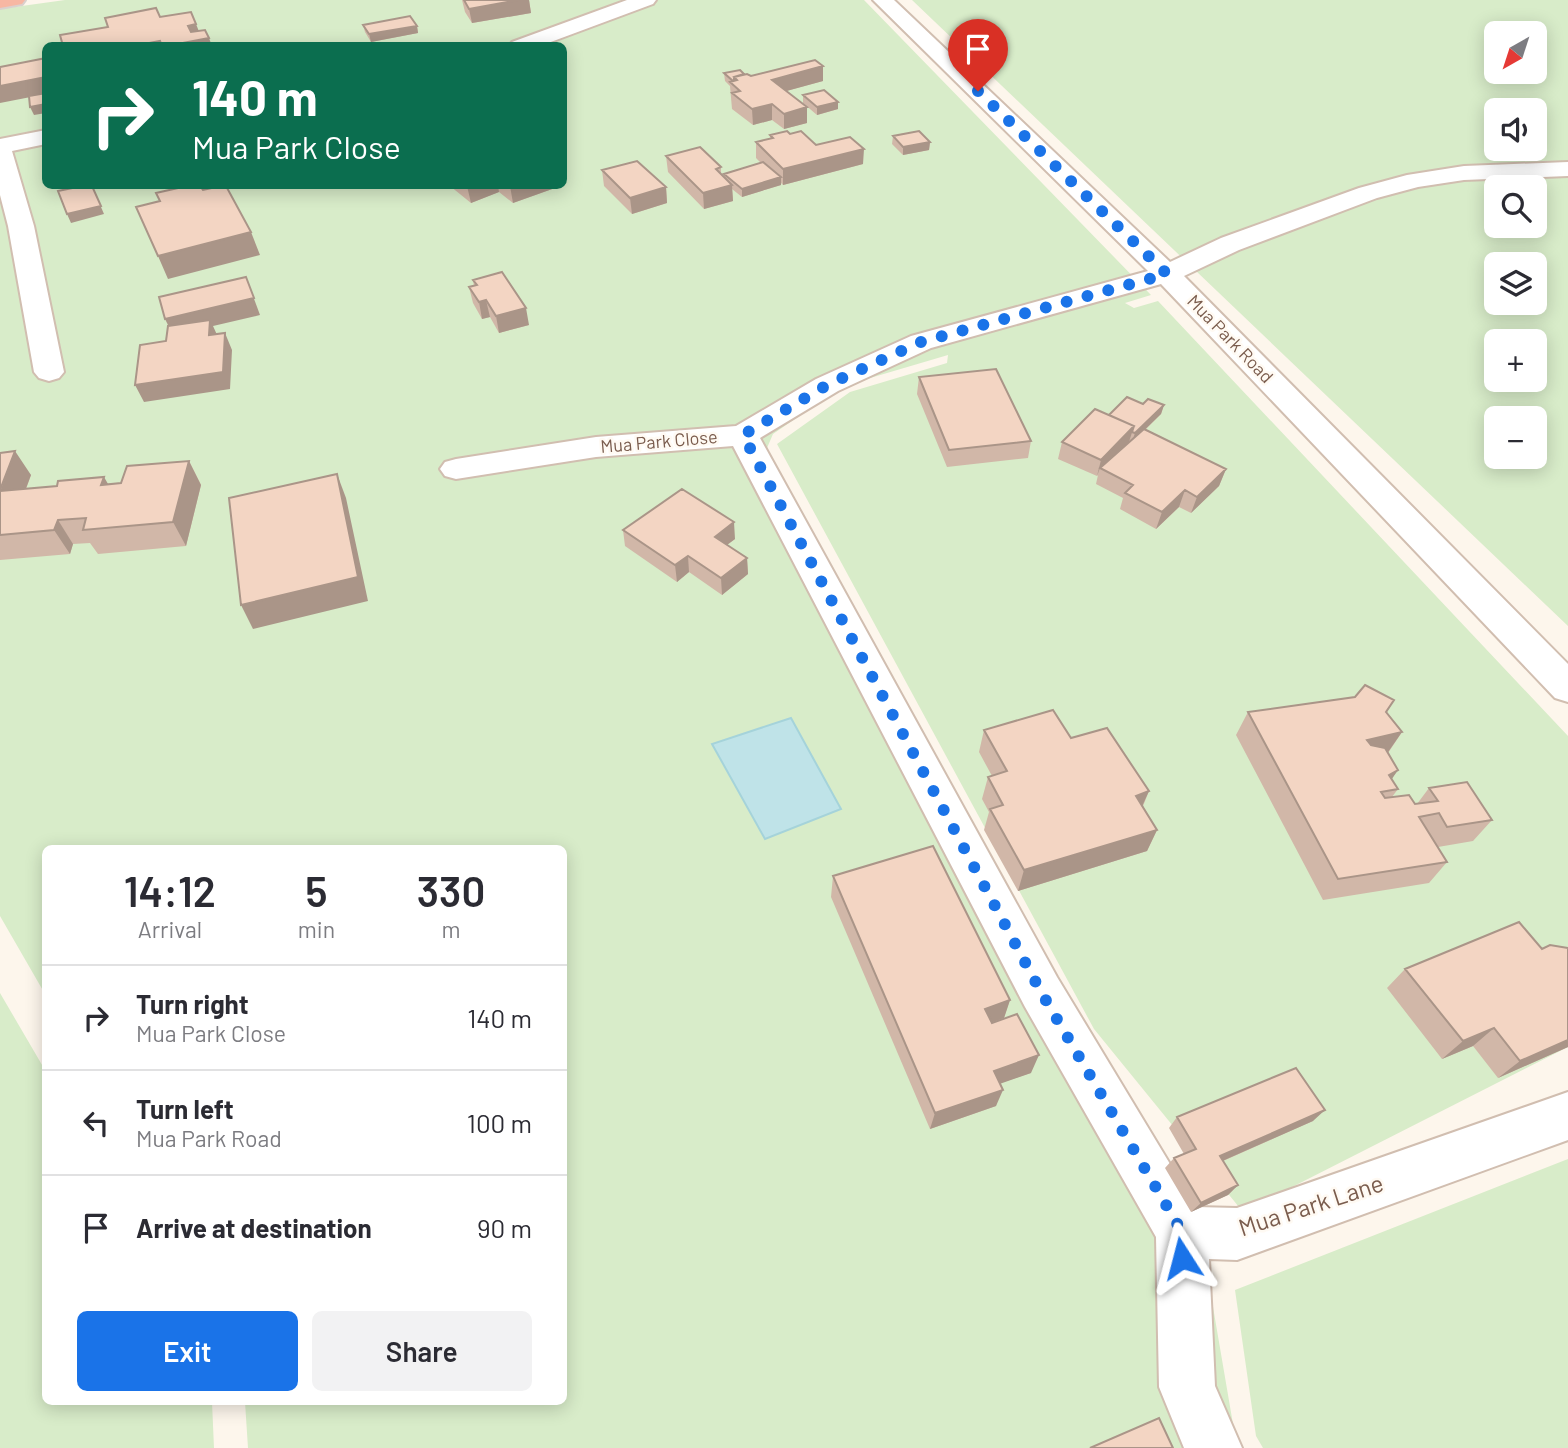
<!DOCTYPE html>
<meta charset="utf-8">
<style>
:root{--surface:#fff;--page:#f2f2f3;--text:#2b2b33;--muted:#7c7c81;--line:#e1e1e2;--accent:#1a73e8}
body{margin:0;font-family:Barlow,sans-serif;background:var(--page);color:var(--text);height:100vh;display:flex;flex-direction:column;font-size:26px;white-space:nowrap}
*{box-sizing:border-box;margin:0}
p{font-size:23px;color:var(--muted)}
.icon{flex:none;width:38px;height:38px;fill:none;stroke:currentColor;stroke-width:2;stroke-linecap:round;stroke-linejoin:round}
.map{position:relative;flex:1;overflow:hidden}
.panel{position:absolute;left:42px;top:845px;width:525px;height:560px;display:flex;flex-direction:column;background:var(--surface);border-radius:10px;box-shadow:0 4px 18px #0003}
.panel>*{flex:none}
.banner{position:absolute;left:42px;top:42px;width:525px;height:147px;border-radius:10px;box-shadow:0 4px 18px #0003;background:#0b6e4f;color:#fff;overflow:hidden}
.needle{width:46px;rotate:219deg}
.fabs{position:absolute;left:1484px;top:21px;display:grid;gap:14px}
.fabs a{display:grid;place-items:center;width:63px;height:63px;border-radius:10px;background:var(--surface);box-shadow:0 4px 18px #0003;font-size:35px}
.pin{position:absolute;display:grid;place-items:center;width:60px;height:60px;color:#fff;margin:-72px -30px;border-radius:50% 50% 50% 0;rotate:-45deg;box-shadow:0 0 7px #0007}
.pin .icon{rotate:45deg}
.me{position:absolute;width:77px;margin:-38px;rotate:351deg;stroke-linejoin:round;filter:drop-shadow(0 0 5px #0008)}
.turn{display:flex;align-items:center;gap:24px;height:147px;padding:0 35px;font-size:32px}
.turn .icon{width:91px;height:91px;stroke-width:2.5}
.turn b{display:block;font-size:49px;line-height:60px}
.eta{display:flex;justify-content:space-evenly;align-items:center;height:119px;text-align:center}
.eta b{font-size:42px;font-weight:600;line-height:49px}
.action{display:flex;gap:14px;margin-top:auto;padding:14px 35px}
.action a{flex:1;height:80px;border-radius:10px;background:var(--accent);color:#fff;font-size:28px;font-weight:600;line-height:80px;text-align:center}
.action a+a{background:var(--page);color:var(--text)}
ul{padding:0;list-style:none}
li{display:flex;align-items:center;gap:21px;height:105px;padding:0 35px;border-top:2px solid var(--line)}
li div{flex:1}
li b{display:block;font-size:26px}
li em{font-style:normal}
.map>svg:first-child{display:block}
.green{fill:#d8ecc9;fill-rule:evenodd}
.water{fill:#bfe3e8;stroke:#a5d3da;stroke-width:2}
.lines{fill:none;stroke-linecap:round;stroke-linejoin:round}
.minor-casing{stroke:#d1beb0;stroke-width:4}
.highway-casing{stroke:#dad1cd;stroke-width:4}
.minor{fill:#fff;fill-rule:evenodd}
.highway{fill:#f7b7a3;fill-rule:evenodd}
.wall{fill:#d1b7a8}
.shaded-wall{fill:#aa9588}
.building{fill:#f3d5c3;stroke:#aa9588;stroke-width:2}
.route{stroke:#1a73e8;stroke-width:12;stroke-dasharray:0 21.6}
.labels{text-anchor:middle;stroke-width:5;stroke-linejoin:round;paint-order:stroke}
.far-street-label{font-size:18px;fill:#7a5c4d;stroke:#fffaf3}
.near-street-label{font-size:24px;fill:#7a5c4d;stroke:#fffaf3}
</style>
<div class="map">
<svg width="1568" height="1448" viewBox="0 0 1568 1448">
<rect width="100%" height="100%" fill="#fdf6ec"/>
<path class="green" d="M65,0H864L1151,295L1125,303L1134,308L1158,301L1568,736V1047L1243,1212L1094,1029L777,444L850,392L947,363L948,355L843,386L773,434L767,448L1077,1020L1142,1117L1205,1260L1234,1430L1243,1448H248L245,1402H564V849H46L45,994L0,916V9ZM46,46H564V186H46Z
M912,0H1568V626ZM1496,33H1535V72H1496ZM1496,110H1535V149H1496ZM1496,187H1535V226H1496ZM1496,264H1535V303H1496ZM1496,341H1535V380H1496ZM1496,418H1535V457H1496Z
M0,993L45,1070L46,1402H212L214,1448H0Z
M1568,1159V1448H1263L1256,1436L1235,1290Z"/>
<path class="water" d="M791,718L841,809L765,839L712,744Z"/>
<g class="lines">
<g class="minor-casing">
<path id="minor" d="M627,0H656L653,4L540,46H509L512,42Z
M873,0H894L1170,262L1221,238L1359,188L1407,175L1464,166L1568,162V176L1464,180L1418,187L1377,198L1239,250L1184,276L1568,664V702L1555,698L1161,284L931,348L838,391L760,438L1057,977L1196,1207L1237,1208L1568,1092V1140L1237,1260L1209,1259L1215,1386L1242,1448H1184L1159,1387L1156,1237L1025,1007L733,446L596,457L456,479L445,476L440,469L445,462L456,459L596,437L736,426L816,379L911,336L1148,271Z
M46,130V144L12,151L34,226L64,372L59,378L49,381L39,378L34,372L8,226L0,195V139Z"/>
</g>
<g class="highway-casing">
<path id="highway" d="M0,0H25L22,4L0,8Z"/>
</g>
<use href="#minor" class="minor"/>
<use href="#highway" class="highway"/>
</g>
<path class="wall" d="M462,0H529L531,13L472,23L465,12Z
M363,25L417,26L418,33L371,42L365,32Z
M724,73L744,74L751,76L823,81L786,91L807,123L784,129L772,120L753,125L732,109L730,86L725,81Z
M803,95L838,109L817,115L803,103Z
M790,134L863,164L783,185L781,183V185L742,197L732,189L733,201L704,209L668,172L666,156L721,167V174L724,177V174L761,163L756,158V142L770,139V135Z
M893,136L930,142L929,150L903,155L892,144Z
M602,170L666,187L667,203L632,214L604,186Z
M450,186H555V188L513,203L499,192L471,203Z
M473,280L529,325L499,333L490,317L482,319L473,303L469,287L474,286Z
M919,377L1031,441L1028,458L947,467L917,394Z
M1143,404L1164,405L1161,414L1145,430L1226,469L1219,486L1191,513L1179,507L1156,529L1120,509L1123,498L1096,484L1098,475L1097,476L1058,459L1062,442L1109,415Z
M0,453L31,475L26,489L121,483L189,461L201,485L186,546L98,554L90,543L73,544L70,554L0,560Z
M623,530L735,539L727,545L747,558L748,574L722,595L689,572L677,582L625,546Z
M1394,700L1387,712L1402,732L1388,753L1398,770L1391,779L1398,789L1392,797L1417,804L1429,788L1492,820L1473,841L1438,847L1447,862L1429,883L1323,900L1236,735L1248,712Z
M984,730L1071,738L1149,791L1143,806L1157,830L1147,851L1018,891L984,830L989,812L982,799L988,777L992,776L979,752Z
M833,876L1010,1000L1004,1018L992,1023L1031,1073L1000,1083L996,1106L930,1129L831,897Z
M1568,948V1047L1498,1078L1473,1046L1442,1059L1387,988L1405,969L1542,949Z
M1177,1117L1313,1121L1223,1161L1238,1185L1228,1195L1191,1212L1165,1168L1174,1158L1184,1154L1169,1128Z"/>
<path class="shaded-wall" d="M519,0H529L531,13L472,23L469,9Z
M196,24L202,39L209,38L212,46H167L188,26Z
M417,26L418,33L371,42L369,34Z
M160,41L162,46H134Z
M823,66V81L772,95V80Z
M46,77V94L0,103V86Z
M838,102V109L817,115V107Z
M46,104V113L34,115L30,107Z
M772,104V120L753,125L752,109Z
M807,107V123L784,129V114Z
M930,142L929,150L903,155V147Z
M864,149L863,164L783,185V169Z
M781,177V185L742,197V189Z
M732,185L733,201L704,209L703,193Z
M92,186L104,214L71,223L67,214Z
M467,186H498L499,192L471,203Z
M510,186H555V188L513,203Z
M666,187L667,203L632,214L630,198Z
M251,232L260,255L168,279L158,256Z
M246,277L260,315L213,326L218,337L173,335L165,319Z
M486,300L490,317L482,319L479,302Z
M526,308L529,325L499,333L496,316Z
M225,333L232,350L230,389L144,402L135,385Z
M1164,405L1161,414L1132,442L1135,433Z
M1134,426L1129,442L1100,468L1097,476L1101,460Z
M15,451L31,475L16,515L0,492Z
M189,461L201,485L186,546L173,522Z
M1226,469L1219,486L1191,513L1197,497Z
M337,474L346,498L368,601L253,629L241,605Z
M104,477L118,501L101,485Z
M1185,490L1179,507L1156,529L1162,512Z
M58,520L73,544L70,554L54,530Z
M734,522L735,539L716,553L715,537Z
M688,556L689,572L677,582L675,565Z
M747,558L748,574L722,595L721,578Z
M1402,732L1386,755L1353,762L1367,740Z
M1398,770L1383,792L1389,775Z
M1149,791L1139,813L1136,796Z
M1157,830L1147,851L1018,891L1024,870Z
M1010,1000L1004,1018L979,1027L985,1009Z
M1494,1028L1473,1046L1442,1059L1463,1041Z
M1568,1040V1047L1498,1078L1520,1061Z
M1039,1055L1031,1073L988,1088L994,1071Z
M1003,1090L996,1106L930,1129L935,1113Z
M1325,1110L1313,1121L1211,1166L1220,1156Z
M1238,1185L1228,1195L1191,1212L1201,1203Z"/>
<path class="building" d="M464,0H519L469,9Z
M156,8L160,17L191,12L196,24L188,26L191,32L205,30L209,38L167,46H162L160,41L134,46H63L60,35L108,27L105,18Z
M410,16L417,26L369,34L363,25Z
M46,58V77L0,86V67Z
M815,60L823,66L772,80L807,107L784,114L772,104L752,109L732,93L740,91L730,82L737,80L734,77L747,74L751,76Z
M740,70L744,74L734,77V81H733L724,73Z
M824,90L838,102L817,107L803,95Z
M46,93V104L30,107L29,96Z
M787,131L790,134L801,131L816,145L850,137L864,149L783,169L756,142L773,138L770,135Z
M919,131L930,142L903,147L893,136Z
M700,147L721,167L716,169L732,185L703,193L666,156Z
M637,161L666,187L630,198L602,170Z
M763,162L781,177L742,189L724,174Z
M82,186H92L101,206L67,214L58,191Z
M187,186H200L203,190L221,186H226L251,232L158,256L136,207L160,201L156,193Z
M502,272L526,308L496,316L486,300L479,302L469,287L477,285L473,280Z
M246,277L254,298L165,319L159,297Z
M210,320L209,335L225,333L223,372L135,385L140,345L166,341L168,326Z
M996,369L1031,441L949,450L919,377Z
M1127,397L1143,404L1148,399L1164,405L1135,433L1132,432L1134,426L1109,415Z
M1095,409L1134,426L1101,460L1062,442Z
M1144,429L1226,469L1197,497L1185,490L1162,512L1125,493L1133,485L1100,468Z
M15,451L0,490V453Z
M189,461L173,522L83,530L86,518L58,520L54,530L0,535V491L57,486L58,481L104,477L101,485L121,483L127,466Z
M337,474L358,577L241,605L229,498Z
M682,489L734,522L715,537L747,558L721,578L688,556L675,565L623,530Z
M1365,685L1394,700L1386,712L1402,732L1367,740L1371,745L1385,748L1398,770L1389,775L1398,789L1381,792L1385,798L1409,795L1415,804L1438,801L1429,788L1467,782L1492,820L1447,827L1439,813L1419,817L1447,862L1338,879L1248,712L1355,697Z
M1053,710L1071,738L1107,728L1149,791L1136,796L1157,830L1024,870L990,809L1003,805L988,777L1007,771L984,730Z
M933,846L1010,1000L985,1009L992,1023L1017,1014L1039,1055L994,1071L1003,1090L935,1113L833,876Z
M1519,922L1542,949L1550,945L1568,948V1040L1520,1061L1494,1028L1463,1041L1405,969Z
M1296,1068L1325,1110L1220,1156L1238,1185L1201,1203L1174,1158L1196,1149L1177,1117Z
M1159,1418L1173,1448H1090Z"/>
<g class="lines">
<path class="route" d="M978,91L1167,274L921,342L827,385L743,435L1041,992L1182,1232V1258"/>
</g>
<g class="labels">
<g class="far-street-label">
<text transform="translate(1230 339) rotate(46)" y="6">Mua Park Road</text>
<text transform="translate(659 442) rotate(-5)" y="6">Mua Park Close</text>
</g>
<g class="near-street-label">
<text transform="translate(1311 1206) rotate(-18)" y="8">Mua Park Lane</text>
</g>
</g>
</svg>
<div class="fabs">
<a><svg class="needle" viewBox="-14 -14 28 28"><path d="M0-13l5 13h-10z" fill="#e53935"/><path d="M0 13l5-13h-10z" fill="#7c7c81"/></svg></a>
<a><svg class="icon" aria-label="sound" viewBox="0 0 24 24"><path d="M4 9h4l5-4v14l-5-4H4zM17 9q2 3 0 6"/></svg></a>
<a><svg class="icon" aria-label="search" viewBox="0 0 24 24"><circle cx="10" cy="10" r="6"/><path d="M15 15l6 6"/></svg></a>
<a><svg class="icon" aria-label="layers" viewBox="0 0 24 24"><path d="M12 4l9 5-9 5-9-5zM3 14l9 5 9-5"/></svg></a>
<a>+</a>
<a>−</a>
</div>
<div class="pin" style="left:978px;top:91px;background:#d93025"><svg class="icon" aria-label="arrive" viewBox="0 0 24 24"><path d="M6 21V4h12l-3 4 3 4H6"/></svg></div>
<svg class="me" style="left:1182px;top:1258px" viewBox="-20 -20 40 40"><path d="M0-17L14 15 0 8-14 15z" fill="#1a73e8" stroke="#fff" stroke-width="4"/></svg>
<div class="banner">
<div class="turn"><svg class="icon" aria-label="right" viewBox="0 0 24 24"><path d="M7 20v-9h11M14 6l5 5-5 5"/></svg><div><b>140 m</b>Mua Park Close</div></div>
</div>
<section class="panel">
<div class="eta">
<div><b>14:12</b><p>Arrival</p></div>
<div><b>5</b><p>min</p></div>
<div><b>330</b><p>m</p></div>
</div>
<ul>
<li><svg class="icon" aria-label="right" viewBox="0 0 24 24"><path d="M7 20v-9h11M14 6l5 5-5 5"/></svg><div><b>Turn right</b><p>Mua Park Close</p></div><em>140 m</em></li>
<li><svg class="icon" aria-label="left" viewBox="0 0 24 24"><path d="M17 20v-9H6M10 6l-5 5 5 5"/></svg><div><b>Turn left</b><p>Mua Park Road</p></div><em>100 m</em></li>
<li><svg class="icon" aria-label="arrive" viewBox="0 0 24 24"><path d="M6 21V4h12l-3 4 3 4H6"/></svg><div><b>Arrive at destination</b></div><em>90 m</em></li>
</ul>
<div class="action"><a>Exit</a><a>Share</a></div>
</section>
</div>
